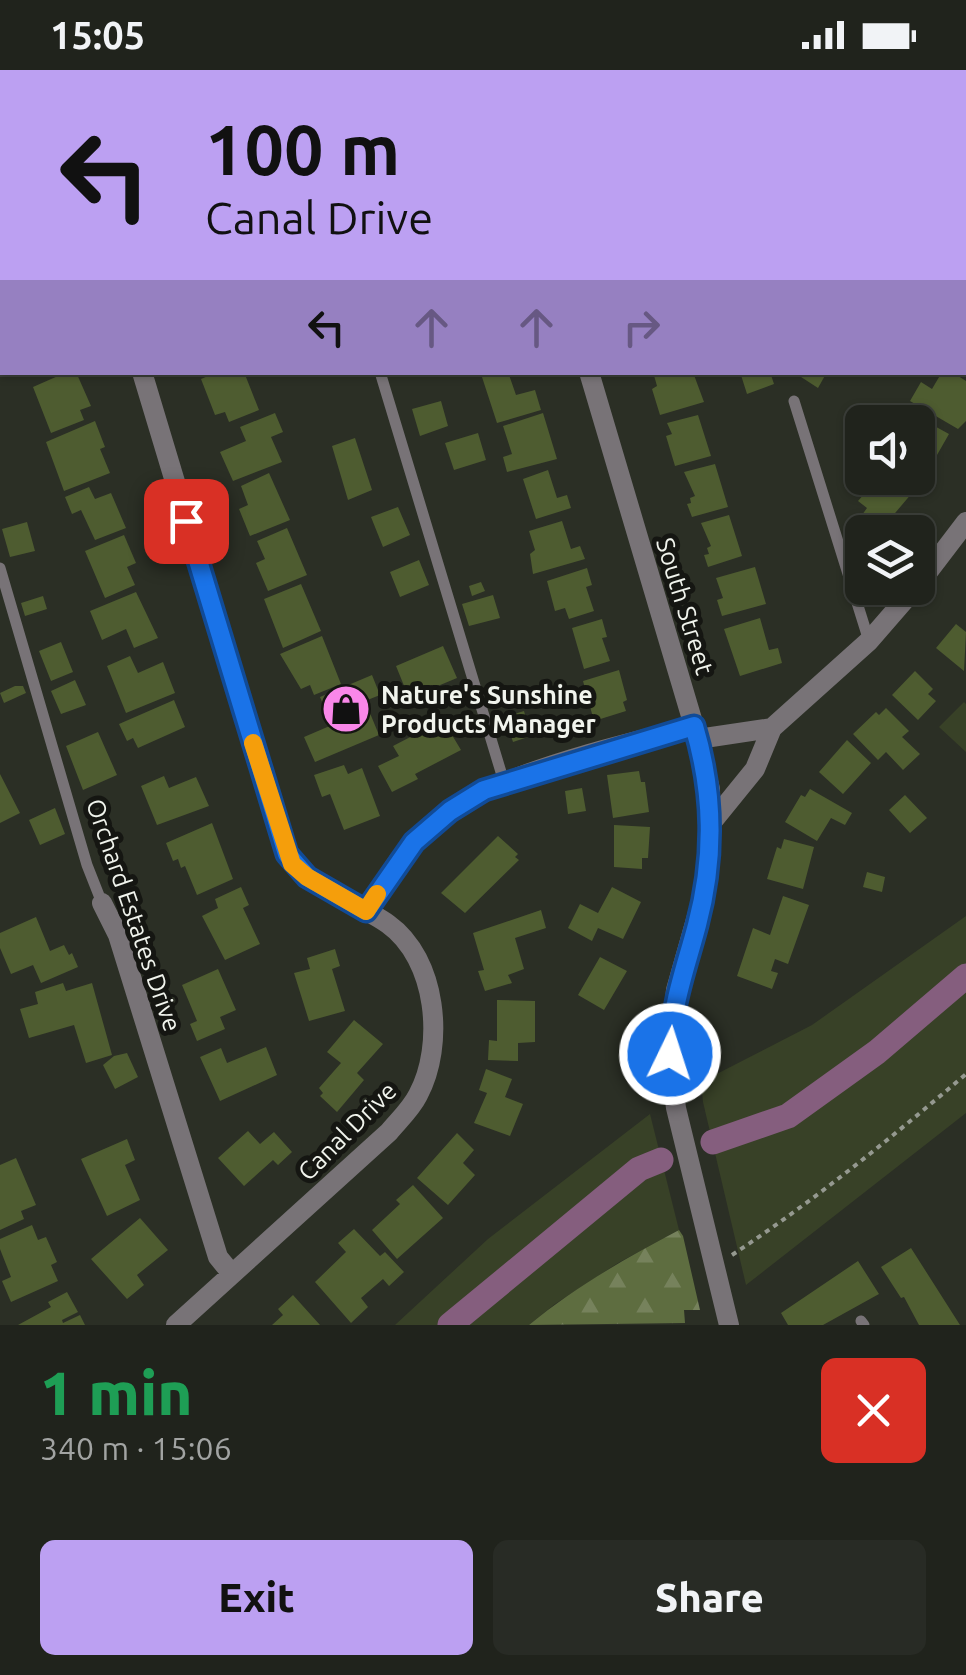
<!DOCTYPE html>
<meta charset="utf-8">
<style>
:root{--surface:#20231c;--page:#282b25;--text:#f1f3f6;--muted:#a2a4a3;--line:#3d403b;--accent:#bca0f2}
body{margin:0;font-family:Ubuntu,sans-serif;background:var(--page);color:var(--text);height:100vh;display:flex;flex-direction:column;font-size:38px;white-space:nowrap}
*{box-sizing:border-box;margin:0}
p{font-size:32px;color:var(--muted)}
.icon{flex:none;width:55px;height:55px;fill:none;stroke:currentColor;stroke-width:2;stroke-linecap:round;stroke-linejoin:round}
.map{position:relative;height:1255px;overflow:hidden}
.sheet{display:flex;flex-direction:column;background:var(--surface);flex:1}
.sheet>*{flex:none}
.guide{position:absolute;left:0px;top:0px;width:968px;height:305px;box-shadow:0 2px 8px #0004,0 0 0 2px var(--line);background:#bca0f2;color:#111;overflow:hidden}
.fabs{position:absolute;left:845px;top:335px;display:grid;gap:20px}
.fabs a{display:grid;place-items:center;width:90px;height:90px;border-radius:15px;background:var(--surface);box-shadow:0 2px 8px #0004,0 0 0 2px var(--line);font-size:50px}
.pin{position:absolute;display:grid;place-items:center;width:85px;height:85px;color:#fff;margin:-42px;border-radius:20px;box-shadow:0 5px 15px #0006}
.me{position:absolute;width:110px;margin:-55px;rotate:4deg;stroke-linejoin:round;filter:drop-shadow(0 0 8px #0008)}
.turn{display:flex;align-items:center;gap:35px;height:210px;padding:0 40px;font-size:45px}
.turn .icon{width:130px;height:130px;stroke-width:2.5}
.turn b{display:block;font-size:70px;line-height:85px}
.lanes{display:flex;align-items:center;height:95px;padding:0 40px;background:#0003;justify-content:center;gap:50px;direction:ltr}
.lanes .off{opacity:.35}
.round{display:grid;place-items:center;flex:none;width:105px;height:105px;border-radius:15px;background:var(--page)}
.overview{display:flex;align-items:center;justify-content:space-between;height:170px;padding:0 40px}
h1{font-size:60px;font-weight:800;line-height:75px;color:#1e9e55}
.action{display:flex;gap:20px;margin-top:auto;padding:20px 40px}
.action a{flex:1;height:115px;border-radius:15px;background:var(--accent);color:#111;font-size:40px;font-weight:800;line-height:115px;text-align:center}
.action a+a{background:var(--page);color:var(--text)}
.status{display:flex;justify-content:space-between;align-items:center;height:70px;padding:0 50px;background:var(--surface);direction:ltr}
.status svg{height:28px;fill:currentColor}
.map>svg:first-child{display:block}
.grass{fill:#384127}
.forest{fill:url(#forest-firs)}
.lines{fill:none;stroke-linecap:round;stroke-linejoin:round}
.canal{stroke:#855e7e;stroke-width:25}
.building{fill:#4e5c30}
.path{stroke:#959990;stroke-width:4;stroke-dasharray:5 5;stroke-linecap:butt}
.service{stroke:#787377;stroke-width:11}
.minor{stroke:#787377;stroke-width:20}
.tertiary{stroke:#787377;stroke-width:20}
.route-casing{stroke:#114b97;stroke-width:25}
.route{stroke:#1a73e8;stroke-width:18}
.slow{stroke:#f59e0b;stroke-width:18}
.labels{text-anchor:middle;stroke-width:10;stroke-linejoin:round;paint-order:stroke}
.street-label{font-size:25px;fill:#f1f4ed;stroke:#151612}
.poi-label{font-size:25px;font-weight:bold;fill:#f1f4ed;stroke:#151612;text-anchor:start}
</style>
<div class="status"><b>15:05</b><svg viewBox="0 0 49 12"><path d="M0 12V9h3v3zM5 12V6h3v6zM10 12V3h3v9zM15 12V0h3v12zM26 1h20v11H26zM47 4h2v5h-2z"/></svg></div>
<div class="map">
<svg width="966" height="1255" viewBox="0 0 966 1255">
<defs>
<pattern id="forest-firs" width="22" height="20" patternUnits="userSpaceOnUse" patternTransform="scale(2.5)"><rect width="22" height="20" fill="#5e6d40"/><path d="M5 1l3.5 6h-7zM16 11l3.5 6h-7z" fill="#76825c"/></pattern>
</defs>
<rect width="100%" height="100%" fill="#2b2f25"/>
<path class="grass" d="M964,632L966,634V682L939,657Z
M966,846V1043L746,1215L703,1032L701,1012L812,955Z
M650,1044L679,1160L618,1193L555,1234L529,1255H395L488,1169Z"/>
<path class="forest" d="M679,1160L683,1166L700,1240H684L685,1253L529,1255C575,1217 626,1188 679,1160Z"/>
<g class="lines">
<path class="canal" d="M713,1072L788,1046L877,982L966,906
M450,1255L639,1099L661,1090"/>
</g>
<path class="building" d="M67,302H76L91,336L80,340L84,350L51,363L33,317Z
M217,302H244L259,340L229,352L225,342L215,345L201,309Z
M498,302H508L516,325L535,320L541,340L497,353L482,307Z
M653,302L694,305L704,332L660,345L652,319L657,316Z
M740,302H770L774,314L747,324Z
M800,302H827L818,318L798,305Z
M942,302H952L966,311V351L958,359L910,331L921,312L932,319Z
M441,331L448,356L420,366L412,339Z
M275,343L283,362L271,367L282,392L233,411L220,382L246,371L240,357Z
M543,343L557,389L507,402L503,387L512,384L503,356Z
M698,345L711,386L675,396L666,366L672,364L667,353Z
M918,347L949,364L933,392L930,389L923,399L918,395V352H915Z
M95,351L105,377L100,379L110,403L64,421L46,372Z
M478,363L486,390L454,400L445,373Z
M355,368L372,420L348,430L332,376Z
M715,394L728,437L692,447L687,434L691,433L690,428L695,426L684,402Z
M548,400L557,428L567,425L571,438L536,449L523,409Z
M269,403L290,450L250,466L239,439L248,435L241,416Z
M878,408H908L918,416L879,462H870L857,452L867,438L858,431Z
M89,417L95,429L111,423L126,458L95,470L81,440L72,444L65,427Z
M398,437L410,465L383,477L371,447Z
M729,445L742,486L708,497L704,485L709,484L707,478L711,476L701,453Z
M562,451L571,479L580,476L585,489L533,504L530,484L535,480L529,461Z
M27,452L35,481L10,487L2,459Z
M287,458L307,505L268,521L256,493L265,489L257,471Z
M124,465L136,493L127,497L135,515L105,528L85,481Z
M419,490L429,515L400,527L390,502Z
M755,497L766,534L722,546L717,530L723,528L716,508Z
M587,498L592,515L586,517L594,541L569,549L565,538L555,541L547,511Z
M481,512L485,521L472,526L469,516Z
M301,514L321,561L283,578L264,529Z
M136,522L158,568L134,578L126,559L102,570L90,541Z
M493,525L500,548L469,556L462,534Z
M43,526L47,539L25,546L21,533Z
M760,548L769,580L778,578L782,593L740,606L724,559Z
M602,549L607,567L602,568L610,591L584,599L572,558Z
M956,554L966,562L964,601L936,578Z
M322,566L341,614L314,625L310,615L301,619L280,584Z
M61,572L73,602L51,611L39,581Z
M443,576L457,608L409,628L396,596Z
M130,586L138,603L163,592L175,623L126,643L107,596Z
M619,600L627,630L623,632L626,641L594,651L583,611Z
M915,601L933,619L928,624L936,631L918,650L892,625Z
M372,605L380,625L365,631L379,665L315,692L304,667L332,655L320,627Z
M75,610L86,635L61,644L51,621Z
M15,616H23L26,623L4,633L0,623Z
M174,630L185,657L138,678L133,668L127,671L119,654Z
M886,638L909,661L902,667L920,684L903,700L886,682L878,690L853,664L876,642L879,645Z
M524,641L531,666L513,672L505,647Z
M443,650L461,680L415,704L418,709L392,722L378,696L399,686L393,676Z
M98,662L117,705L83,720L66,676Z
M847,670L871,693L843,724L819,702Z
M344,695L348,704L362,698L380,746L344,760L330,724L322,727L314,705Z
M639,701L641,712H645L649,742L613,748L607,705Z
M0,704L20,743L0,753Z
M164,706L169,718L196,707L209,736L157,755L141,716Z
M582,718L586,741L568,744L565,721Z
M810,719L852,743L845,755L831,748L817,771L785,752L801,725L805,727Z
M905,725L927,748L910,763L889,740Z
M55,738L65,764L40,775L29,750Z
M212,753L233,809L197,825L185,796L181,798L178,789L173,791L166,773Z
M614,755L650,757L648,788H642V799L614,797Z
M498,766L518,784L515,787L519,790L465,843L441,823Z
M784,769L814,777L803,819L767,809L777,777L781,779Z
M867,802L885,807L882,822L863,817Z
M241,817L249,835L243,838L260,874L225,890L202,846L218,838L215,829Z
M612,817L641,832L623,869L598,858L592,871L568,858L580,834L598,843Z
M783,826L809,835L788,894L775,889L771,901L778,903L772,919L737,906L753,858L770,865Z
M541,840L546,858L515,868L524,899L508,905L512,913L485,921L478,901L484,900L473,863Z
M36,847L50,881L64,875L69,885L72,883L78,897L41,913L33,895L11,904L0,878V863Z
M335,879L340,896L332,899L345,941L309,951L294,903L310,899L307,888Z
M600,887L627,901L604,940L578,925Z
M218,899L236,940L220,947L225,959L197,971L190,954L197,951L182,915Z
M63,913L66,921L92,913L112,985L86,993L74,955L29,968L20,939L38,934L35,922Z
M497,930L535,931V972L518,973V991L488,990L489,970L497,971Z
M354,950L383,974L357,1003L364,1010L337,1042L320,1026L323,1023L319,1018L341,993L327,982Z
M266,977L277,1005L220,1031L200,987L221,978L227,993Z
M127,983L138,1007L115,1019L103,995L114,986Z
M486,999L512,1009L505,1027L523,1034L510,1066L474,1053L487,1023L479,1020Z
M248,1061L260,1074L274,1062L292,1082L278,1095L273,1090L244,1116L218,1088Z
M457,1063L474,1080L463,1093L475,1105L448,1135L417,1108Z
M127,1069L135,1090L125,1095L140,1130L107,1146L81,1089Z
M16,1088L36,1135L21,1141L24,1149L0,1160V1095Z
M413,1115L443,1148L397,1189L372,1160L400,1134L396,1130Z
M140,1148L168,1180L137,1205L144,1215L127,1229L91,1189Z
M32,1155L38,1170L46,1167L57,1192L51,1195L58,1211L11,1232L2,1211L11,1207L0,1179V1169Z
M354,1159L380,1186L385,1182L404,1202L389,1216L383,1209L361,1228L368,1237L351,1253L315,1212L346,1182L338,1173Z
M911,1178L960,1255H919L904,1227L901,1228L881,1197Z
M858,1191L879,1224L823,1255H788L781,1243Z
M67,1222L78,1242L62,1250L63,1253L80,1245L85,1255H18L51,1237L48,1232Z
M293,1225L320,1255H272L283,1245L278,1239Z"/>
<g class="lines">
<path class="path" d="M732,1185C815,1130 890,1069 966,1004"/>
<path class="service" d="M289,0V2
M380,302L504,712
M794,331L869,571
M0,498L87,795L102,833
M861,1251L864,1255"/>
<path class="minor" d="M51,0V2
M595,2L596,0
M965,141L966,142
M142,302L287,784C307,820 356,831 388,854C437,889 445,975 418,1025C411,1039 399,1050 389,1062L176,1255
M918,515L966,452
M698,669L772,658
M712,752L755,699L772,658L869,571L915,518
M102,833L118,865L218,1187L232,1204
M366,841C381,818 395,792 414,772C479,703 605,681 694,656"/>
<path class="tertiary" d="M499,0V2
M870,2L871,0
M589,302L694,656L710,719L711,767L707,811L676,920L669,984L676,1038L729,1255"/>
</g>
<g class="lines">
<g class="route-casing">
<path id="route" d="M186,451L287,784L307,807L366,841L414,772L450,741L484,720L694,656C714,723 715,787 697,855C684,904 672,932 670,984"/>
</g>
<use href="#route" class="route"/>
<path class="slow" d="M253,673L292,794L307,807L366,841L377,824"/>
</g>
<defs>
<g id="shop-disc" transform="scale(2.5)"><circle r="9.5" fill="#f987e9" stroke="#151612"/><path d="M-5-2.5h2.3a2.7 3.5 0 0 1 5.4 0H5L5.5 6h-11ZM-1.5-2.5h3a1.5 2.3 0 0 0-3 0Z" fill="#111"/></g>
</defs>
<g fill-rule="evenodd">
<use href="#shop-disc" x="346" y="639"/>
</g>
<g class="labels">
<g class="street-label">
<text transform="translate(685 536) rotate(73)" y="9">South Street</text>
<text transform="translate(134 845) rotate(71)" y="9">Orchard Estates Drive</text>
<text transform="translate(347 1061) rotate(-45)" y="9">Canal Drive</text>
</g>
<g class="poi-label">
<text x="381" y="634">Nature's Sunshine<tspan x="381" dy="29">Products Manager</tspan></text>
</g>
</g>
</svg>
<div class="fabs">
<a><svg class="icon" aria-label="sound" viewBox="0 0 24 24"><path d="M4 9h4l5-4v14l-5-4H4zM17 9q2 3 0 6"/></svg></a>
<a><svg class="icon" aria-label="layers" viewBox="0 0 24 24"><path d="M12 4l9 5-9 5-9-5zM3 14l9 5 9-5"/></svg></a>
</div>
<div class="pin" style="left:186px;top:451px;background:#d93025"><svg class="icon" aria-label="arrive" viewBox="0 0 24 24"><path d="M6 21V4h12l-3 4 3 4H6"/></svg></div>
<svg class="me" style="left:670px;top:984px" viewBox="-20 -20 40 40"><circle r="17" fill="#1a73e8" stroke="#fff" stroke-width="3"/><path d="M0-11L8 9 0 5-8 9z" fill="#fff"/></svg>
<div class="guide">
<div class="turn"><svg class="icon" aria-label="left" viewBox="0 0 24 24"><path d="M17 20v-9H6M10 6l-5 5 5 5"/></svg><div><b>100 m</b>Canal Drive</div></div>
<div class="lanes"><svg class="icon" aria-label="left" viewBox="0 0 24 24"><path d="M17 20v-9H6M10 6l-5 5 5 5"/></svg><svg class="icon off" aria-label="ahead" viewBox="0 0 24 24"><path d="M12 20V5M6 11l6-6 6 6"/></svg><svg class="icon off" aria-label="ahead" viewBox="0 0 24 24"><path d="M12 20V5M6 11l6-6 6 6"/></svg><svg class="icon off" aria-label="right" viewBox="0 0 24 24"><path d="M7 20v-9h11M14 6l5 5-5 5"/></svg></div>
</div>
</div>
<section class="sheet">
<div class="overview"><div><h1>1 min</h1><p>340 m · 15:06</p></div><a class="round" style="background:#d93025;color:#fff"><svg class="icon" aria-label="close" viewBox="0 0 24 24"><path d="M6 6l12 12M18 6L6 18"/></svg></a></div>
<div class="action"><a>Exit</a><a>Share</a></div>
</section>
